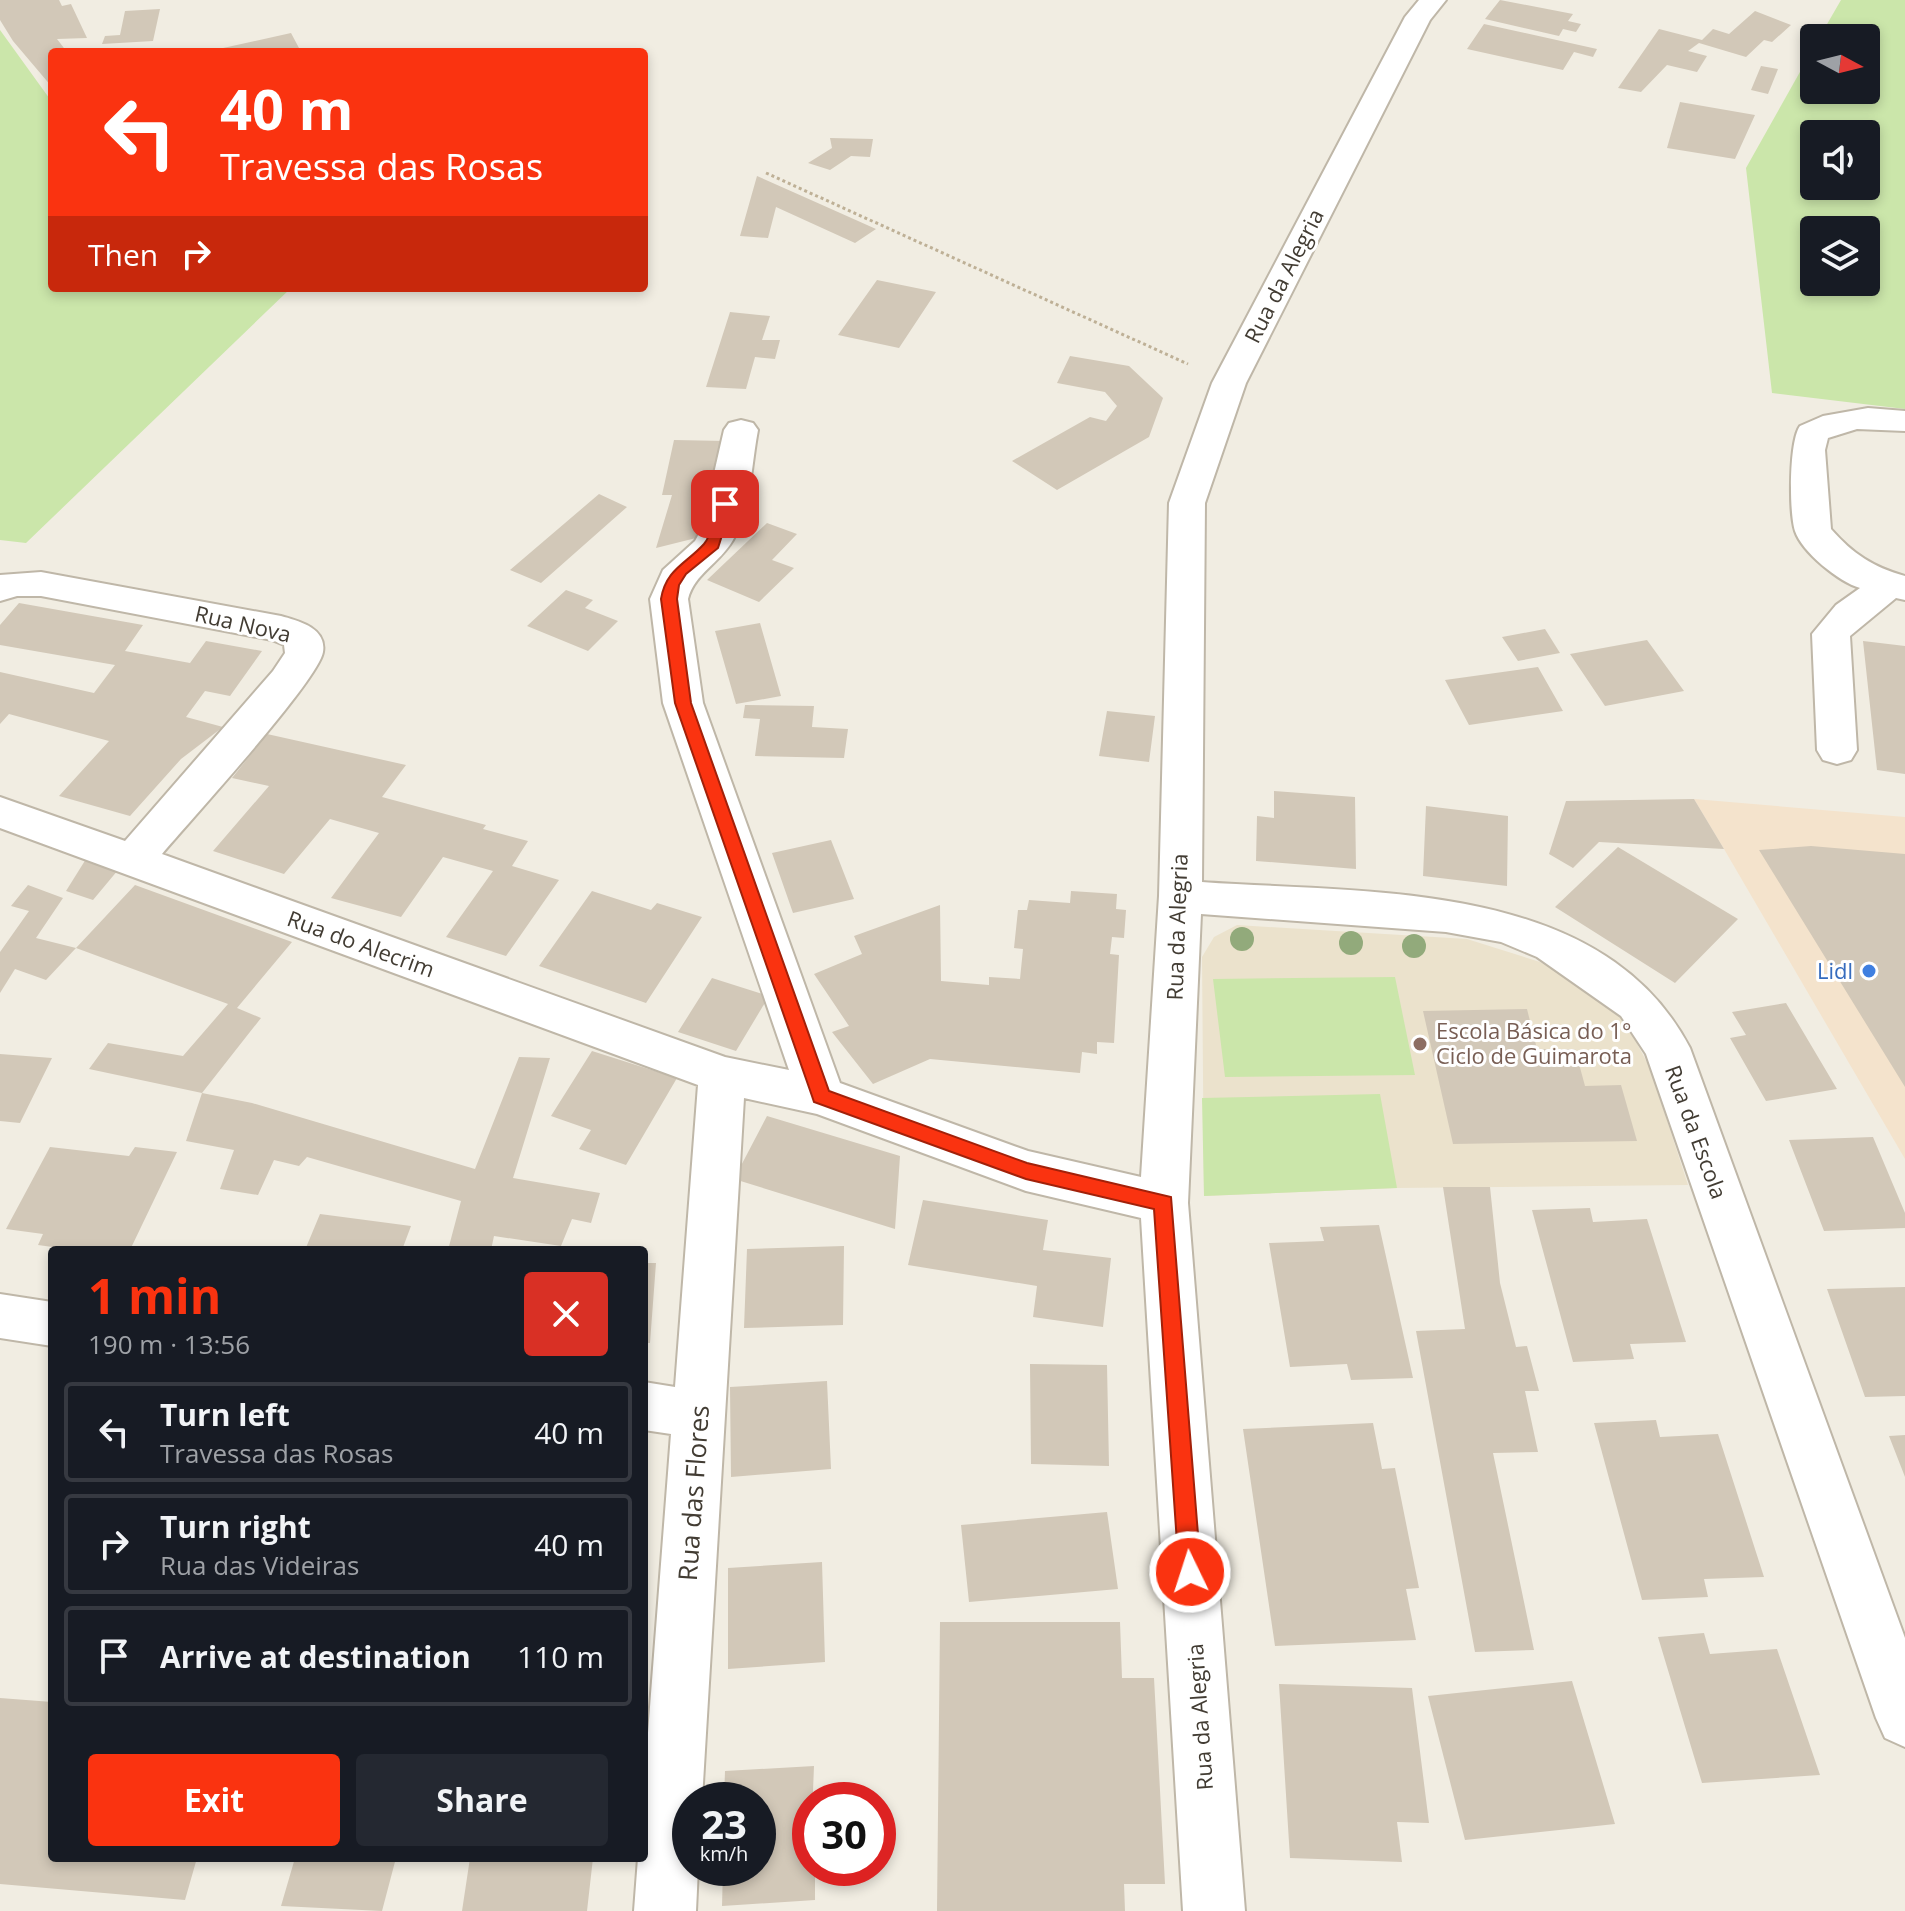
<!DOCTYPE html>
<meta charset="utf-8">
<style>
:root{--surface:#171b24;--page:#242831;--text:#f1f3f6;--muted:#9ea1a6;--line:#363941;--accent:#fa3310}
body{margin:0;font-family:"Open Sans",sans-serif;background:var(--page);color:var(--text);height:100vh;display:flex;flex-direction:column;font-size:30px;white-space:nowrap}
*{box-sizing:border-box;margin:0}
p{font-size:26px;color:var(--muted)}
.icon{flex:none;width:44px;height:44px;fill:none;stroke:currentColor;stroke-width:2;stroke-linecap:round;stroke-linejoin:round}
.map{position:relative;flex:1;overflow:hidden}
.sheet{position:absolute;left:48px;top:1246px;width:600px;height:616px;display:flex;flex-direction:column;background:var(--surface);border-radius:8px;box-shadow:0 4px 12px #0003}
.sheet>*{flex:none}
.guide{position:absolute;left:48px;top:48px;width:600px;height:244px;border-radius:8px;box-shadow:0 4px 12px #0003;background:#fa3310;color:#fff;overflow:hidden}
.needle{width:52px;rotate:97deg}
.buttons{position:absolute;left:1800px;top:24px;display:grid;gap:16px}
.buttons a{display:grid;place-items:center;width:80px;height:80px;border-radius:8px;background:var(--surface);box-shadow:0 4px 12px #0003;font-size:40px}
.speed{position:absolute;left:672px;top:1782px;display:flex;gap:16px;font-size:40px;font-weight:700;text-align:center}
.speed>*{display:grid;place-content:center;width:104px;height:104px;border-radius:50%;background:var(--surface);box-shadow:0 4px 12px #0003;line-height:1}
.speed small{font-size:20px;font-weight:400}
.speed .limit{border:12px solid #d22;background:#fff;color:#111}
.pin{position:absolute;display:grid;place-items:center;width:68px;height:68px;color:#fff;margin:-34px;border-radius:16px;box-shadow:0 4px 12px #0006}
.me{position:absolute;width:88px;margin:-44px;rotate:356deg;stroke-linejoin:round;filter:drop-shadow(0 0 6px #0008)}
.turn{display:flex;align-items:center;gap:28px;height:168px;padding:0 40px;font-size:36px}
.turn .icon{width:104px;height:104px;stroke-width:2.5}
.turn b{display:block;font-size:56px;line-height:68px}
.then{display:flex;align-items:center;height:76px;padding:0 40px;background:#0003;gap:16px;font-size:30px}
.round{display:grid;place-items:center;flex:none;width:84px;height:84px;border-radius:8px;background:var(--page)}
.summary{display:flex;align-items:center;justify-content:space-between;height:136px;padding:0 40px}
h1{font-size:48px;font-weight:700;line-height:60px;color:var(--accent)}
.cta{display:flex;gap:16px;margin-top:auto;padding:16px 40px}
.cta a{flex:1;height:92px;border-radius:8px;background:var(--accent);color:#fff;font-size:32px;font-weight:700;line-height:92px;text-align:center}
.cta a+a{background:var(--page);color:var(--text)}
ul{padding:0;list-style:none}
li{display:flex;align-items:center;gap:24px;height:100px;margin:0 16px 12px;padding:0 24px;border:4px solid var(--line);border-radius:8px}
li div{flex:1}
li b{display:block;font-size:30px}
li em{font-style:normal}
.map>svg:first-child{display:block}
.commercial{fill:#f4e3cc}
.education{fill:#ebe2cc}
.green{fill:#cbe6aa;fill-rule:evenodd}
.building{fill:#d2c8b8}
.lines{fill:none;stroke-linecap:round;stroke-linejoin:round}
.minor-casing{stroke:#bfb7a8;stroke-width:4}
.path{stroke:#beb096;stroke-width:3;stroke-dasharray:3 3;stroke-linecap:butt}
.minor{fill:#fff;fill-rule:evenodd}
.tree{fill:#92aa7b}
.route{fill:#fa3310;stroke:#a2210a;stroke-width:2}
.shop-dot{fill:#3f7fe0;stroke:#fff;stroke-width:3}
.education-dot{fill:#8d6e63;stroke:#fff;stroke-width:3}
.labels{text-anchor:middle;stroke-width:6;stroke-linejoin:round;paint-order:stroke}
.street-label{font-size:22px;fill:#423c33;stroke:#fff}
.shop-label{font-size:22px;fill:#366cbe;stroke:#fff;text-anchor:end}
.education-label{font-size:22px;fill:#785e54;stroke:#fff;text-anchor:start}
.near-street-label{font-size:26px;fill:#423c33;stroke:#fff}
</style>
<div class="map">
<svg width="1905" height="1911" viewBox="0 0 1905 1911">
<rect width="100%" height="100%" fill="#f1ede2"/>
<path class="commercial" d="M1694,799L1905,817V1159L1724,849Z"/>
<path class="education" d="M1237,925L1467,939L1540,962L1574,981L1625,1021L1650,1068L1688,1185L1397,1188L1204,1196L1202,957L1214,937Z"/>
<path class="green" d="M1841,0H1905V409L1772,393L1746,168L1814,47V90H1866V38H1819ZM1814,134H1866V186H1814ZM1814,230H1866V282H1814Z
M0,30L52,102V288H291L26,543L0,540Z
M1395,977L1415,1075L1225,1077L1213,979Z
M1380,1094L1397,1188L1204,1196L1202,1098Z"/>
<path class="building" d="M0,0H59L62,6L71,4L87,38L57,39L67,52H52V87L13,41L0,20Z
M1500,0L1573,14L1568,21L1581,24L1576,32L1563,29L1559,36L1485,19Z
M160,9L153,41L102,44L105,36L120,35L125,11Z
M1755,11L1791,25L1772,42L1764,40L1746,57L1699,43L1688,51L1707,56L1697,72L1667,65L1641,92L1618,88L1659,29L1702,40L1713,29L1729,34Z
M1484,24L1597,49L1593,57L1574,52L1563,70L1467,49Z
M291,33L299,48L277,52H205Z
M1761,66L1778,69L1768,94L1751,90Z
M1680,102L1755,115L1735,159L1667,148Z
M830,138L873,139L870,157L851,156L830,170L808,163L832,148Z
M757,176L811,200L876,229L855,243L776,207L768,238L740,236Z
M877,280L936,292L899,348L838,335Z
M730,312L770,316L762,340H780L775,359L755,357L746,389L706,387Z
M1070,356L1129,366L1163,398L1149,437L1057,490L1012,461L1090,417L1106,421L1117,406L1105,392L1057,383Z
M674,440L726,441L704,536L656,548L672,495H662Z
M599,494L627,507L541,583L510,570Z
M739,495L757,496L750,525L732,524Z
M767,523L797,534L772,560L794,568L759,602L707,580Z
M566,590L593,600L585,608L618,621L588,651L527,626Z
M19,603L143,625L125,651L190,663L206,641L262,651L230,696L205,691L186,717L223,727L181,759L130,816L59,796L109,741L9,714L0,724V672L94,693L115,665L0,645V625Z
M760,623L781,696L736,704L715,631Z
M1545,629L1560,653L1518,661L1502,637Z
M1647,640L1684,691L1605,706L1570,654Z
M1863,641L1905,646V774L1877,770Z
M1538,667L1563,711L1469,725L1445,680Z
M745,705L814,706L812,727L848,729L844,758L755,756L760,719L743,718Z
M1107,711L1155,716L1149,762L1099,756Z
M267,734L406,765L382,797L486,825L483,829L528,841L512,866L559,880L506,956L446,937L493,871L443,857L401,917L331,898L379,833L330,819L284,874L213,851L269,786L232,778Z
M1274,791L1355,797L1356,869L1256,861L1257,816L1274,818Z
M1694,799L1724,849L1599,842L1573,868L1549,854L1566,801Z
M1426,806L1508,816L1507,886L1423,876Z
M831,840L854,899L793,913L772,853Z
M1811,846L1905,854V1087L1759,850Z
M1618,847L1738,919L1675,983L1555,907Z
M86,859L118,870L93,900L66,891Z
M28,885L63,898L36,938L76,948L46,980L15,969L0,993V952L29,911L11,906Z
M135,885L292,942L237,1008L261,1018L202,1093L89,1069L108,1043L183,1056L228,1004L76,948Z
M592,891L651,910L657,903L702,917L646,1003L539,966Z
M1071,891L1117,894L1116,909L1126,910L1124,938L1112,937L1110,954L1119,955L1114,1043L1097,1042V1054L1082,1052L1080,1073L930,1059L873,1084L832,1032L849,1026L814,974L862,954L854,936L940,905L941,981L989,985V977L1020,979L1023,949L1014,948L1018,910H1027L1029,900L1070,903Z
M712,978L769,996L736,1051L678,1032Z
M1786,1003L1837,1089L1766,1101L1730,1038L1746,1035L1732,1012Z
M1527,1009L1537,1049H1575L1585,1086L1621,1085L1637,1141L1453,1144L1423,1011Z
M592,1051L677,1078L626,1165L579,1149L591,1130L551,1116Z
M0,1054L52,1058L20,1123L0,1121Z
M519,1057L550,1058L513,1178L600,1193L591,1223L572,1219L561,1246L494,1236L491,1250H448L461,1201L307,1157L299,1166L274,1160L258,1195L220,1189L234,1150L186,1141L202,1093L252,1103L475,1169Z
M767,1116L900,1156L895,1229L734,1179Z
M1873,1137L1905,1213V1228L1824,1231L1789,1140Z
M50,1147L129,1156L135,1147L177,1152L130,1250H74L38,1245L43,1234L6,1229Z
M1443,1187H1490L1500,1283L1516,1347L1527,1346L1539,1391H1525L1538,1452L1493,1453L1534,1650L1475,1652L1416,1331L1465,1329Z
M923,1200L1048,1220L1043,1250L1111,1258L1103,1327L1033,1317L1037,1286L908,1265Z
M1590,1208L1593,1222L1647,1219L1686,1342L1630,1344L1634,1359L1573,1362L1532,1210Z
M320,1214L411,1226L402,1250H305Z
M1379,1225L1413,1378L1351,1380L1347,1364L1290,1367L1269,1243L1324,1241L1320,1227Z
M844,1246L843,1325L744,1328L747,1249Z
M644,1263H656L650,1343H644Z
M1905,1287V1396L1865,1397L1827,1289Z
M1030,1364L1107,1365L1109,1466L1031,1464Z
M827,1381L831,1469L731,1477L730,1387Z
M1656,1420L1660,1437L1718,1434L1764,1577L1704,1579L1708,1597L1642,1600L1594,1423Z
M1373,1423L1382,1469L1395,1468L1419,1588L1406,1589L1416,1640L1275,1646L1243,1429Z
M1905,1435V1477L1889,1436Z
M1107,1512L1118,1589L969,1602L961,1525Z
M822,1562L825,1662L728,1669V1568Z
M940,1622H1120L1122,1678H1154L1165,1884H1124L1125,1911H937Z
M1704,1633L1710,1654L1777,1649L1820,1775L1702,1783L1658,1637Z
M1572,1681L1615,1824L1465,1840L1428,1696Z
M1279,1684L1412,1688L1429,1823L1397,1822L1402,1862L1290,1858Z
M0,1698L52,1702V1858H197L185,1900L0,1884Z
M814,1766L810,1868H815V1900L722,1906L723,1868H758V1800H724L725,1771Z
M295,1858H396L382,1911L281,1906Z
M470,1858H593L587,1911H462Z"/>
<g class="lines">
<g class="minor-casing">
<path id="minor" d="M1419,0H1446L1430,20L1246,383L1205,503L1202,882C1366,894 1601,878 1690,1048L1905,1638V1747L1885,1738L1876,1718L1646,1054L1621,1016L1537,957L1501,942L1446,932L1201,914L1188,1203L1245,1911H1183L1141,1218L1026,1191L817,1114L744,1098L702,1800H690V1868H698L696,1911H634L638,1858H644V1785L671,1434L644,1430V1382L675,1387L698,1085L0,828V797L125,841L273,671L285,653L284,645L272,640L41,596H17L0,601V575L41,572L281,616C299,621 327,628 323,652C319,680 188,823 162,854L725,1057L789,1070L663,703L650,599L663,570L695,541L701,530L724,430L729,423L741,420L753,423L758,430C751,466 751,508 733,540C720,563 694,574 688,599L703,703L840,1083L1028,1151L1141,1177L1159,896L1169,503L1212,383L1405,17Z
M1868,408L1905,411V431L1857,429L1828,438L1825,450L1831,529C1853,554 1873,567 1905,576V600L1896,598L1850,636L1857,750L1851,760L1837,764L1823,760L1817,750L1812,634L1836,605L1860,588C1839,582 1802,552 1795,531C1789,512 1789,441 1800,426L1823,416Z
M0,1294L52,1302V1346L0,1338Z"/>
</g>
<path class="path" d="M766,173L1188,364"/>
<use href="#minor" class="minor"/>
</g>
<g class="tree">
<circle cx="1242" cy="939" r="12"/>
<circle cx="1351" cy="943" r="12"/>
<circle cx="1414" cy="946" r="12"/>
</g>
<path class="route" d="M720,501L732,504L718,548L686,574L679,585L677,599L691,703L829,1091L1027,1163L1171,1197L1201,1572L1198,1580L1190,1583L1182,1580L1179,1572L1154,1209L1026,1179L814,1102L812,1096L675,703L661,599C666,569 686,564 704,544C713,534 713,513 720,501Z"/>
<circle class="shop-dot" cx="1869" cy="971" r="8"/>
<circle class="education-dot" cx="1420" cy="1044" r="8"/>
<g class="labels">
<g class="street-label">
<text transform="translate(1284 276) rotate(-63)" y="8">Rua da Alegria</text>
<text transform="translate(243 624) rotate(13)" y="8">Rua Nova</text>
<text transform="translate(1177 927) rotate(-88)" y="8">Rua da Alegria</text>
<text transform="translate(361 944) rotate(20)" y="8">Rua do Alecrim</text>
<text transform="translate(1696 1132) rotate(70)" y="8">Rua da Escola</text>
<text transform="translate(1200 1717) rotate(-94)" y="8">Rua da Alegria</text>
</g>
<g class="shop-label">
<text x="1853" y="979">Lidl</text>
</g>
<g class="education-label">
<text x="1436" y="1039">Escola Básica do 1°<tspan x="1436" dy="25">Ciclo de Guimarota</tspan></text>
</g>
<g class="near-street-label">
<text transform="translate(694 1493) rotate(-86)" y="9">Rua das Flores</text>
</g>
</g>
</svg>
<div class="buttons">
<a><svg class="needle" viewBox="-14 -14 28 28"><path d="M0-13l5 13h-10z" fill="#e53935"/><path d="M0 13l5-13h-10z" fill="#9ea1a6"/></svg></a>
<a><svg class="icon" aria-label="sound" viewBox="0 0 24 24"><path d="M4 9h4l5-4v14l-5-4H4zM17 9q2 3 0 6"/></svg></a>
<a><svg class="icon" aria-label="layers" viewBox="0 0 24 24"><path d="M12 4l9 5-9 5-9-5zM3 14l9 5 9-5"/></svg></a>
</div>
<div class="speed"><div>23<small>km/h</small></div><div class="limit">30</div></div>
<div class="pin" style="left:725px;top:504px;background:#d93025"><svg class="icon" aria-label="arrive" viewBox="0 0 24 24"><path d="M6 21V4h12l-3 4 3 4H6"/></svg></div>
<svg class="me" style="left:1190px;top:1572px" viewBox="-20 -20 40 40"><circle r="17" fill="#fa3310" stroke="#fff" stroke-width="3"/><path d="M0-11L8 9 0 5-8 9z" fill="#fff"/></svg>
<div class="guide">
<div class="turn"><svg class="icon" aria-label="left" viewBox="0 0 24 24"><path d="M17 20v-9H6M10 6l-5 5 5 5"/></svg><div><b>40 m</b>Travessa das Rosas</div></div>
<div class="then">Then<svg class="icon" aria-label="right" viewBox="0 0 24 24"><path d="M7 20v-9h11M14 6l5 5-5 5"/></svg></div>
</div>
<section class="sheet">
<div class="summary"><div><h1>1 min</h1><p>190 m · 13:56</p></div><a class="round" style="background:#d93025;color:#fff"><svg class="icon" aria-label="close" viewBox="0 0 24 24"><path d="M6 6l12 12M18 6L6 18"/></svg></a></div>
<ul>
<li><svg class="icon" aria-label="left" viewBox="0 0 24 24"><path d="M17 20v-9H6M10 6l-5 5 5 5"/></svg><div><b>Turn left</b><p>Travessa das Rosas</p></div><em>40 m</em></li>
<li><svg class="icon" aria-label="right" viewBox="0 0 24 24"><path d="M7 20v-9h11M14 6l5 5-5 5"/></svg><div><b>Turn right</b><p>Rua das Videiras</p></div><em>40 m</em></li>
<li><svg class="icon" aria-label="arrive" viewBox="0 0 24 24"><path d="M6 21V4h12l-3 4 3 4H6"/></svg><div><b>Arrive at destination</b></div><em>110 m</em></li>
</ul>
<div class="cta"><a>Exit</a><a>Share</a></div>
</section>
</div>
